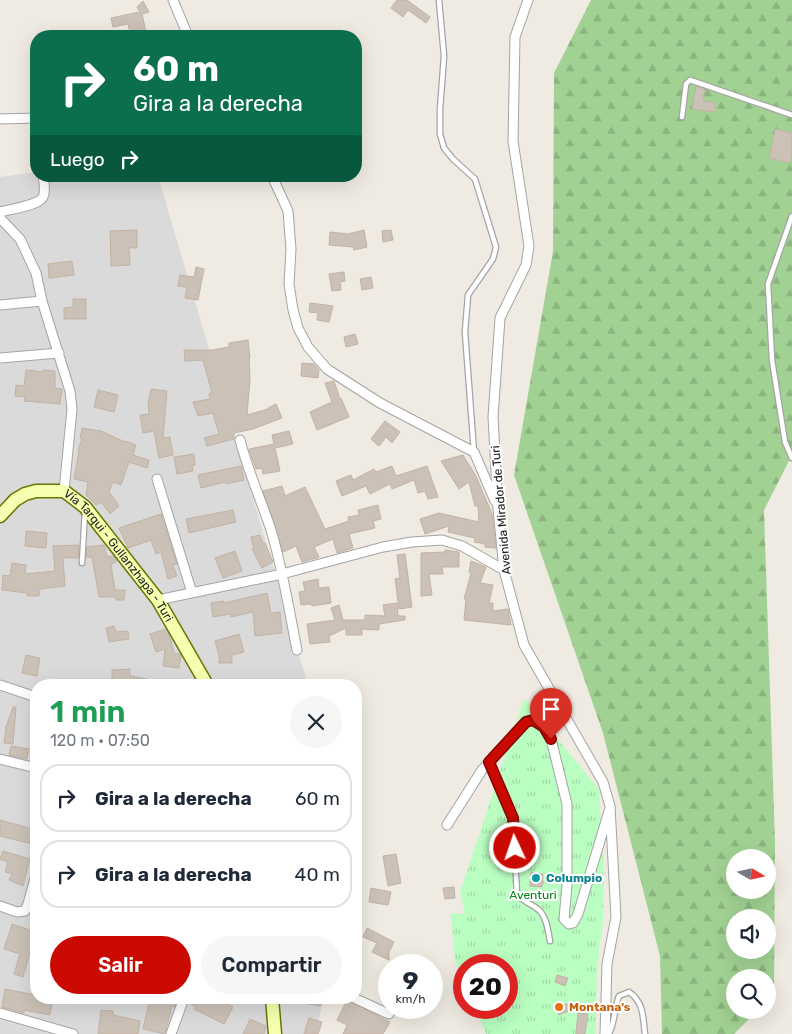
<!DOCTYPE html>
<html lang="es">
<meta charset="utf-8">
<style>
:root{--surface:#fff;--page:#f6f6f7;--text:#1f2937;--muted:#747a83;--line:#e0e1e3;--accent:#ca0900}
body{margin:0;font-family:Rubik,sans-serif;background:var(--page);color:var(--text);height:100vh;display:flex;flex-direction:column;font-size:19px;white-space:nowrap}
*{box-sizing:border-box;margin:0}
p{font-size:16px;color:var(--muted)}
.icon{flex:none;width:28px;height:28px;fill:none;stroke:currentColor;stroke-width:2;stroke-linecap:round;stroke-linejoin:round}
.map{position:relative;flex:1;overflow:hidden}
.panel{position:absolute;left:30px;top:679px;width:332px;height:325px;display:flex;flex-direction:column;background:var(--surface);border-radius:20px;box-shadow:0 5px 20px #0002}
.panel>*{flex:none}
.banner{position:absolute;left:30px;top:30px;width:332px;height:152px;border-radius:20px;box-shadow:0 5px 20px #0002;background:#0b6e4f;color:#fff;overflow:hidden}
.needle{width:32px;rotate:99deg}
.controls{position:absolute;left:726px;top:849px;display:grid;gap:10px}
.controls a{display:grid;place-items:center;width:50px;height:50px;border-radius:50%;background:var(--surface);box-shadow:0 5px 20px #0002;font-size:25px}
.speed{position:absolute;left:378px;top:954px;display:flex;gap:10px;font-size:25px;font-weight:700;text-align:center}
.speed>*{display:grid;place-content:center;width:65px;height:65px;border-radius:50%;background:var(--surface);box-shadow:0 5px 20px #0002;line-height:1}
.speed small{font-size:12px;font-weight:400}
.speed .limit{border:8px solid #d22;background:#fff;color:#111}
.pin{position:absolute;display:grid;place-items:center;width:42px;height:42px;color:#fff;margin:-51px -21px;border-radius:50% 50% 50% 0;rotate:-45deg;box-shadow:0 0 5px #0007}
.pin .icon{rotate:45deg}
.me{position:absolute;width:55px;margin:-28px;rotate:357deg;stroke-linejoin:round;filter:drop-shadow(0 0 4px #0008)}
.turn{display:flex;align-items:center;gap:18px;height:105px;padding:0 20px;font-size:22px}
.turn .icon{width:65px;height:65px;stroke-width:2.5}
.turn b{display:block;font-size:35px;line-height:42px}
.then{display:flex;align-items:center;height:48px;padding:0 20px;background:#0003;gap:10px;font-size:19px}
.round{display:grid;place-items:center;flex:none;width:52px;height:52px;border-radius:26px;background:var(--page)}
.summary{display:flex;align-items:center;justify-content:space-between;height:85px;padding:0 20px}
h1{font-size:30px;font-weight:600;line-height:38px;color:#1e9e55}
.primary-button{display:flex;gap:10px;margin-top:auto;padding:10px 20px}
.primary-button a{flex:1;height:58px;border-radius:30px;background:var(--accent);color:#fff;font-size:20px;font-weight:600;line-height:58px;text-align:center}
.primary-button a+a{background:var(--page);color:var(--text)}
ul{padding:0;list-style:none}
li{display:flex;align-items:center;gap:15px;height:68px;margin:0 10px 8px;padding:0 10px;border:2px solid var(--line);border-radius:20px}
li div{flex:1}
li b{display:block;font-size:19px}
li em{font-style:normal}
.map>svg:first-child{display:block}
.residential{fill:#dbdada}
.forest{fill:url(#forest-firs);fill-rule:evenodd}
.park{fill:url(#park-tufts)}
.building{fill:#cbc1b7;stroke:#c2b2a3}
.lines{fill:none;stroke-linecap:round;stroke-linejoin:round}
.lane-casing{stroke:#a4a4a4;stroke-width:7}
.street-casing{stroke:#a4a4a4;stroke-width:11}
.secondary-casing{stroke:#657800;stroke-width:15}
.lane{stroke:#fff;stroke-width:4.5}
.street{stroke:#fff;stroke-width:9}
.secondary{stroke:#f7ffb0;stroke-width:12}
.route-casing{stroke:#830600;stroke-width:12}
.route{stroke:#ca0900;stroke-width:9}
.culture-dot{fill:#0f9aa8;stroke:#fff;stroke-width:2}
.food-dot{fill:#e8710a;stroke:#fff;stroke-width:2}
.labels{text-anchor:middle;stroke-width:4;stroke-linejoin:round;paint-order:stroke}
.street-label{font-size:12px;fill:#1d1d1d;stroke:#fff}
.culture-label{font-size:12px;font-weight:bold;fill:#0d838f;stroke:#fff;text-anchor:start}
.park-label{font-size:12px;fill:#028413;stroke:#fff}
.food-label{font-size:12px;font-weight:bold;fill:#c56008;stroke:#fff;text-anchor:start}
</style>
<div class="map">
<svg width="792" height="1034" viewBox="0 0 792 1034">
<defs>
<pattern id="forest-firs" width="22" height="20" patternUnits="userSpaceOnUse" patternTransform="scale(1.25)"><rect width="22" height="20" fill="#a2d293"/><path d="M5 1l3.5 6h-7zM16 11l3.5 6h-7z" fill="#8bb47e"/></pattern>
<pattern id="park-tufts" width="24" height="20" patternUnits="userSpaceOnUse" patternTransform="scale(1.25)"><rect width="24" height="20" fill="#bafec2"/><path d="M3 7l-1-3M5 7V3M7 7l1-3M15 17l-1-3M17 17v-4M19 17l1-3" fill="none" stroke="#9fd9a6"/></pattern>
</defs>
<rect width="100%" height="100%" fill="#efebe2"/>
<path class="residential" d="M36,172V176H158L308,685H36V998H324L315,1034H0V177Z"/>
<path class="forest" d="M591,0H792V455L764,510L775,842L774,994L768,1001V978H735V1010H758L734,1034H662L660,956L603,733L514,475L553,251L554,73ZM735,858H768V890H735ZM735,918H768V950H735Z"/>
<path class="park" d="M524,699L599,789L604,874L603,922L597,967L596,1034H486L475,1008H506V965H464V982L455,961L451,913L465,914L460,892Z"/>
<path class="building" d="M397,0H407L430,17L426,23L408,10L403,17L391,8Z
M143,1L149,12L142,14L147,36H131L128,24L113,27L111,18L140,12L137,7Z
M696,86L705,89L703,101L715,103L714,112L692,109Z
M775,129L792,133V151L790,163L769,158Z
M137,230V248H129L130,265L111,266L110,231Z
M364,230L367,247L354,250L353,247L329,245L330,232L348,234Z
M391,230L393,240L383,242L382,231Z
M72,261L74,275L49,278L48,264Z
M196,267L204,269L198,300L185,298L187,287L178,286L180,275L194,277Z
M344,272L345,281L340,282L341,290L332,291L329,274Z
M371,277L373,288L362,290L360,279Z
M73,299H86V319H64V308L73,307Z
M310,303L333,306L329,322L317,320L318,313L309,312Z
M355,334L358,344L346,347L344,337Z
M248,340L250,358H249L250,379L247,415L268,409V408L276,404L282,418L253,429L234,433V439L207,446L204,438L219,434L213,413L198,416L193,402L210,399L209,393H212L203,360L185,361L184,350H212L229,347V343Z
M302,363L314,364L319,370L318,378L301,376Z
M26,370L43,372V370L55,371V388L62,389L60,404L24,401L25,397L15,396L16,385L24,386Z
M334,381L340,399L341,398L349,417L317,430L310,412L332,402L325,383Z
M151,389L167,391L163,438L170,437L173,455L159,458L154,431L143,433L140,415L149,414L148,404Z
M98,390L118,395L114,412L94,407Z
M385,421L400,432L392,443L386,437L379,446L371,439Z
M82,428L101,431L125,442L126,441L136,445L133,455L149,460L147,468L129,462L121,485L113,482L109,492L119,506L110,514L101,502L96,505L86,495L88,482L74,479L79,451L78,450L82,439L80,438Z
M289,431L293,444L275,448L280,471L263,474L262,468L256,469L249,449L274,444L272,435Z
M194,454L195,465L192,466L193,471L177,474L174,457Z
M463,455L476,476L492,514L496,548L485,547V544L474,542L475,538L448,532L449,526L425,534L420,519L439,513L479,522L478,506H475L469,482L459,489L441,461Z
M241,466L244,480L226,484L225,482L201,488L198,475Z
M392,466L396,476L427,466L438,497L428,499L425,491L418,493L414,480L392,489L390,484L370,494L366,486L342,496L336,481L351,475L353,480L374,469L376,472Z
M282,486L285,496L305,487L325,529L349,521L348,517L359,515L358,510L378,505L381,519L373,521L375,528L349,534L353,548L337,553L333,539L314,547L319,557L302,562L296,546L283,552L263,491Z
M233,510L236,522L189,533L186,519Z
M161,514L177,564L173,565L177,576L168,579L161,552L156,554L151,540L128,548L119,528Z
M26,531L47,533L46,548L25,546Z
M260,535L263,544L265,543L273,562L262,568L252,549H254L251,537Z
M79,545L78,558H63L65,586L40,589L39,596H27V593L2,590L3,575L10,576L12,563L26,565L25,574L55,571L53,546Z
M104,545L107,557L113,556L117,561L111,565L115,590H125L124,600H116V597H99L92,557H86L87,547Z
M445,550L459,552V567H442L443,574H429L432,595L421,596V553L445,552Z
M235,551L242,571L223,578L215,558Z
M405,554L412,607L399,609L395,579L400,578L397,555Z
M471,561L486,567L480,583L493,585L489,603H493V611L508,609L511,625L464,620L466,599H464L471,573L469,572Z
M318,579L319,588L329,587L331,603L312,606L311,604L301,605L299,592L305,591L303,582Z
M267,593L271,613L280,612L282,633L255,636L253,612L231,617V614L213,617L211,603L224,601V603Z
M397,603L398,616H405V620L379,624V630L362,629V635H346V628L329,636L330,642L310,644L307,624L335,620L331,608L339,605L343,620H365V615L385,616L383,605Z
M114,626L116,632L128,631L129,639L109,642L106,628Z
M166,629L170,637L174,653L180,654L181,656L179,668L163,666L165,649L156,652L150,634Z
M239,634L244,652L232,655V663H219V656L215,641Z
M26,655L40,658L37,676L22,673Z
M130,669V676L159,681V685H112V670Z
M13,707H16L13,744L4,743L6,727Z
M11,746L29,749L27,759L9,755Z
M0,820L36,830V845L0,836Z
M3,851L30,859L23,886L9,880L12,874L5,872L8,862L0,859Z
M396,854L401,883L388,886L383,856Z
M531,872L543,874L542,887L530,886Z
M454,887L455,898L445,899L443,888Z
M371,888L391,892L388,905L369,902Z
M12,924L36,932L23,977L14,974L20,954L4,949Z
M367,928L394,942L389,952V960L372,952L377,943L363,937Z
M557,975L568,978L565,986L555,982Z
M5,989L36,995V998H53L50,1015L24,1010V1013L2,1007Z
M150,998H178L174,1007L172,1006L165,1034L143,1029Z
M190,998H213L233,1007L224,1024L194,1009L196,1007L189,1003Z
M295,998H322L320,1006L294,1001Z
M347,1000L390,1022L383,1034H343L347,1025L337,1020Z
M565,1004H568L571,1010L559,1015L556,1007Z
M101,1010L113,1011V1015L140,1021L138,1034H98Z
M578,1013L588,1014L585,1034H576Z
M309,1018L322,1022L318,1034H304Z
M250,1019L266,1026L264,1034H243Z"/>
<g class="lines">
<g class="lane-casing">
<path id="lane" d="M439,0L444,56L440,109V134L444,148L453,159L475,179L496,247L493,259L468,295L465,332L474,452
M682,117L686,84L690,80L792,115
M792,216L768,284L772,360L785,442L792,458
M82,563L85,511
M489,762L513,818L517,895C524,902 534,905 540,911C547,919 548,931 550,941
M609,1034C615,1022 614,1009 619,996L629,992C644,1002 643,1018 645,1034"/>
</g>
<g class="street-casing">
<path id="street" d="M173,0L188,36
M528,0L515,37L513,141L529,246L526,265L500,318L493,417L498,509L504,570L524,645L603,782L610,806L616,917L607,964L605,1034
M0,119L36,118
M272,176L288,211L291,249L289,284L293,310L298,328L308,347L327,369L380,403L474,452L495,501
M0,212C10,209 38,206 43,197C46,191 44,183 43,176
M0,218L20,239L36,273L42,301L70,391L72,409L64,491
M0,305L42,301
M0,358L59,353
M240,440C248,471 261,500 271,530C283,570 289,610 297,650
M157,479L192,593
M158,600L282,574L383,547L412,542L442,540L462,546L504,570
M0,685L36,697
M0,759L36,768
M447,825L482,770L526,721L533,720L544,727L551,739L567,804V885L564,919L569,924L573,923L578,914L609,811
M0,906L17,912L25,911L28,904L36,875
M354,998L389,1014
M0,1013L73,1034
M171,1034L184,998"/>
</g>
<g class="secondary-casing">
<g id="secondary">
<path id="s1" d="M0,516L15,500L25,494L36,491H64L85,507L158,600L207,685"/>
<path d="M272,998L275,1034"/>
</g>
</g>
<use href="#lane" class="lane"/>
<use href="#street" class="street"/>
<use href="#secondary" class="secondary"/>
</g>
<g class="lines">
<g class="route-casing">
<path id="route" d="M515,848L513,818L489,762L526,722L533,720L544,727L551,739"/>
</g>
<use href="#route" class="route"/>
</g>
<circle class="culture-dot" cx="536" cy="878" r="5"/>
<circle class="food-dot" cx="559" cy="1007" r="5"/>
<g class="labels">
<g class="street-label">
<text transform="translate(501 510) rotate(-95)" y="4">Avenida Mirador de Turi</text>
<text dy="4" stroke="none"><textPath href="#s1" startOffset="158">Vía Tarqui - Gullanzhapa - Turi</textPath></text>
</g>
<g class="culture-label">
<text x="546" y="882">Columpio</text>
</g>
<g class="park-label">
<text x="533" y="899">Aventuri</text>
</g>
<g class="food-label">
<text x="569" y="1011">Montana's</text>
</g>
</g>
</svg>
<div class="controls">
<a><svg class="needle" viewBox="-14 -14 28 28"><path d="M0-13l5 13h-10z" fill="#e53935"/><path d="M0 13l5-13h-10z" fill="#747a83"/></svg></a>
<a><svg class="icon" aria-label="sound" viewBox="0 0 24 24"><path d="M4 9h4l5-4v14l-5-4H4zM17 9q2 3 0 6"/></svg></a>
<a><svg class="icon" aria-label="search" viewBox="0 0 24 24"><circle cx="10" cy="10" r="6"/><path d="M15 15l6 6"/></svg></a>
</div>
<div class="speed"><div>9<small>km/h</small></div><div class="limit">20</div></div>
<div class="pin" style="left:551px;top:739px;background:#d93025"><svg class="icon" aria-label="arrive" viewBox="0 0 24 24"><path d="M6 21V4h12l-3 4 3 4H6"/></svg></div>
<svg class="me" style="left:515px;top:848px" viewBox="-20 -20 40 40"><circle r="17" fill="#ca0900" stroke="#fff" stroke-width="3"/><path d="M0-11L8 9 0 5-8 9z" fill="#fff"/></svg>
<div class="banner">
<div class="turn"><svg class="icon" aria-label="right" viewBox="0 0 24 24"><path d="M7 20v-9h11M14 6l5 5-5 5"/></svg><div><b>60 m</b>Gira a la derecha</div></div>
<div class="then">Luego<svg class="icon" aria-label="right" viewBox="0 0 24 24"><path d="M7 20v-9h11M14 6l5 5-5 5"/></svg></div>
</div>
<section class="panel">
<div class="summary"><div><h1>1 min</h1><p>120 m · 07:50</p></div><a class="round"><svg class="icon" aria-label="close" viewBox="0 0 24 24"><path d="M6 6l12 12M18 6L6 18"/></svg></a></div>
<ul>
<li><svg class="icon" aria-label="right" viewBox="0 0 24 24"><path d="M7 20v-9h11M14 6l5 5-5 5"/></svg><div><b>Gira a la derecha</b></div><em>60 m</em></li>
<li><svg class="icon" aria-label="right" viewBox="0 0 24 24"><path d="M7 20v-9h11M14 6l5 5-5 5"/></svg><div><b>Gira a la derecha</b></div><em>40 m</em></li>
</ul>
<div class="primary-button"><a>Salir</a><a>Compartir</a></div>
</section>
</div>
